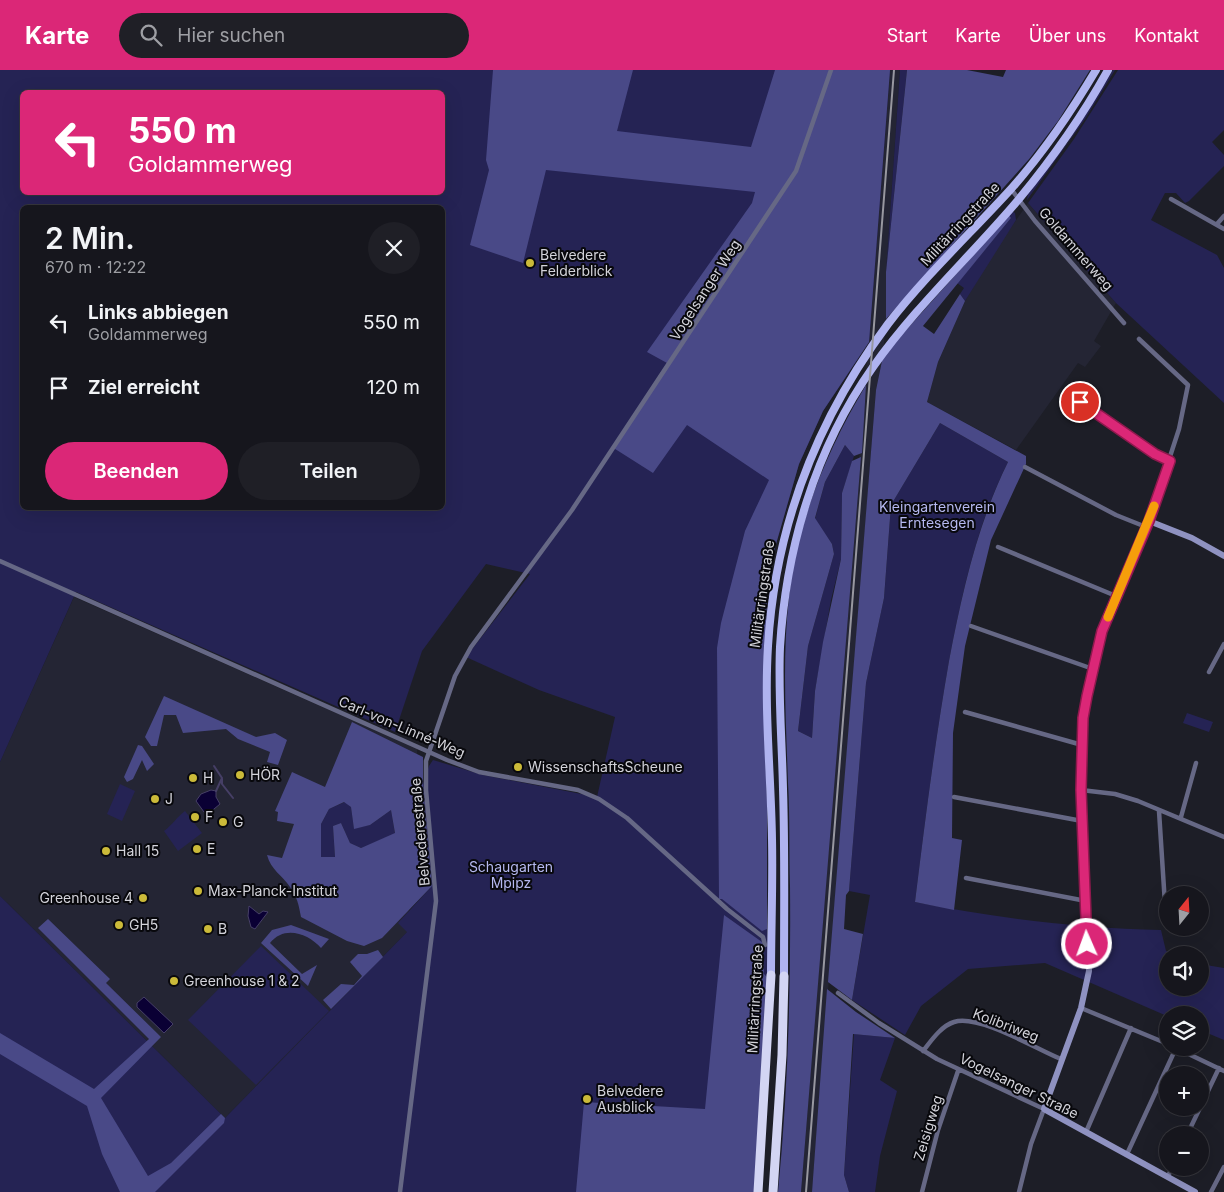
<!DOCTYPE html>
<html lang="de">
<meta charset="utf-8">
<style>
:root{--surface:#16161d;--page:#1f1f26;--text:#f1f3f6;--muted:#9e9fa4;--line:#35353b;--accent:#db2777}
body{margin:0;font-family:Inter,sans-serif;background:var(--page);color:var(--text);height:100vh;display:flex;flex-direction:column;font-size:19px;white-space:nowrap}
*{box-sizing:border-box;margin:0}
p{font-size:16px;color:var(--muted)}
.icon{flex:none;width:28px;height:28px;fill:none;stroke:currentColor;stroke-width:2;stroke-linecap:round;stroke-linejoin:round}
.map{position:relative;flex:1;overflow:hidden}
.details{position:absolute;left:20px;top:135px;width:425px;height:305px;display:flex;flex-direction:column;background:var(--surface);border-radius:8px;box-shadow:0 5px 20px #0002,0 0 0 1px var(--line)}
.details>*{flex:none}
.guide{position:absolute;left:20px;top:20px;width:425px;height:105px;border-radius:8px;box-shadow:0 5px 20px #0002,0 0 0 1px var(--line);background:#db2777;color:#fff;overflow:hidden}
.needle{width:32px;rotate:18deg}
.fabs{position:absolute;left:1159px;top:816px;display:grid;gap:10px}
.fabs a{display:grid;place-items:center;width:50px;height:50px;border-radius:50%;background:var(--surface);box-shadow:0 5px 20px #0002,0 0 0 1px var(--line);font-size:25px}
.pin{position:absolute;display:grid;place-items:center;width:42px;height:42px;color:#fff;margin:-21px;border:2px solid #fff;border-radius:50%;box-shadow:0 1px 5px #0007}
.me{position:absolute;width:55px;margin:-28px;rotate:358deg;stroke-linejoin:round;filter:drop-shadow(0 0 4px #0008)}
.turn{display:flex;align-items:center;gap:18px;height:105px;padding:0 25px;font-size:22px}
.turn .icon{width:65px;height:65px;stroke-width:2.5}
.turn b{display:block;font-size:35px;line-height:42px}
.round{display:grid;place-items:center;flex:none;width:52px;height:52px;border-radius:26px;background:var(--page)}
.overview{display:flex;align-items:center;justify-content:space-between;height:85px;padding:0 25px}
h1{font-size:30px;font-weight:600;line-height:38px}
.cta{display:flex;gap:10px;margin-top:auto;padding:10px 25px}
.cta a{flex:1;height:58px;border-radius:30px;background:var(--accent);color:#fff;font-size:20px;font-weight:600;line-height:58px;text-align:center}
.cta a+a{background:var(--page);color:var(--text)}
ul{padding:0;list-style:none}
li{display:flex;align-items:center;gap:15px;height:65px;padding:0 25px}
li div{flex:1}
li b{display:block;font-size:19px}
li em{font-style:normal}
header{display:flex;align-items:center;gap:30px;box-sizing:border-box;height:70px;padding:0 25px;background:var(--accent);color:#fff}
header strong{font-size:24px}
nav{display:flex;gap:28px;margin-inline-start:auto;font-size:18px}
.search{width:350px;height:45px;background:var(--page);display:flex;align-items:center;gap:12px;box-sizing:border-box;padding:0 18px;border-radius:28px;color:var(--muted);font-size:19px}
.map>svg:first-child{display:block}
.built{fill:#242534}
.green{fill:#252354;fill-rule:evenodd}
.forest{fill:#494987;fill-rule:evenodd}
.water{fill:#0a0034;stroke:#463f66}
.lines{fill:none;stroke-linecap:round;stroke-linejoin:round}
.stream{stroke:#463f66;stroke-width:2}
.street{stroke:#666885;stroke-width:4.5}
.secondary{stroke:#8f92c1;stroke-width:6}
.primary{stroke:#afb3ef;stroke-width:8}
.highway{stroke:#d3d5f3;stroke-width:9}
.rail{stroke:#9898a0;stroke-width:2}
.route-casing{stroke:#8e194d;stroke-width:12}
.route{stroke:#db2777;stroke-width:9}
.slow{stroke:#f59e0b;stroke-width:9}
.poi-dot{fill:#cbba39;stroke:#08080c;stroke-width:2}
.labels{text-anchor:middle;stroke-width:4;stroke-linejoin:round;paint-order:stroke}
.street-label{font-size:14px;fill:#d3d3da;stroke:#08080c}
.poi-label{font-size:14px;fill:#d3d3da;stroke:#08080c;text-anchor:start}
.park-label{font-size:14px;fill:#b5b8f0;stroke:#08080c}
</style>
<header>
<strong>Karte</strong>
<div class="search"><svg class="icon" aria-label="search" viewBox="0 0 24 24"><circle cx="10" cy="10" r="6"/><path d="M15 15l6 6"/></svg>Hier suchen</div>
<nav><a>Start</a><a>Karte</a><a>Über uns</a><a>Kontakt</a></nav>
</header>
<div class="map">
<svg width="1224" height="1122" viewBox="0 0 1224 1122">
<rect width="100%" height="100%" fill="#1d1e27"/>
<path class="built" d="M890,0H900L886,202V249L883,286L876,320L812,1122H801Z
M1028,133L1116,233L1094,271L1101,276L1085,297L1078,293L1016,380L927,332L938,292L965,231L998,176Z
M74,527L417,679L419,727L407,862L225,1048L0,826V692Z"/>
<path class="green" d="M0,0H890L869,272L823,341L799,394L768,502L763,624L767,732V907L756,1122H0V826L225,1048L407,862L398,853L432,816L423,714L429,696L433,690L483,705L597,727L615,647L539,620L466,587L530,504L486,494L422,581L395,662L76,522L0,692ZM22,22H442V122H22ZM22,138H442V438H22Z
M900,0H907L886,202Z
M1113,0H1115L1085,49L1027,130L1028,123L1068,72Z
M1118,0H1224V60L1212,72L1224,85V96L1189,131L1185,133L1176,123H1165L1151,150L1217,185L1224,198V333L1116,233L1028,133L1074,69Z
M1012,141L1015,143L1016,150L965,231L960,224L964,218L957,213L1011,148L1009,145Z
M940,353L1008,392C977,454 962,523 949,591C935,671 925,751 915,832C995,848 1079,858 1161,860L1166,881L1188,885H1168V918H1200V894L1224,898V970L1200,960V945L1167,946L1045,893L968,899L921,936L905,965L852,930L870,825L849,821L866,613L884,528L891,435Z
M845,375L854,386L842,423L841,489L831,530L815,621L812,668L798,661L808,576L834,484L832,474L815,449L825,412Z
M1187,643L1213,652L1209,662L1183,653Z
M120,714L135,721L122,751L107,744Z
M345,732L351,737L354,758L370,755L391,740L395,764L361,778L350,773L341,753L333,756L335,788L321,787V754L329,739Z
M185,741L202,763L178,781L164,761C173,754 177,747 185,741Z
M261,876L329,941L256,1015L188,950Z
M854,964L895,968L880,1010L897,1021L880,1086L875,1122H849L844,1105Z"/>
<path class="forest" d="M493,0H633L617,61L751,77L775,0H890L869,272L823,341L799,394L768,502L763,624L767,732V859L762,861L722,829H719L717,578L721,553L745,461L769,410L687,355L653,403L612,377L667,293L647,282L752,133L755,122L546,100L523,193L470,175L489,100L486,90Z
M907,0H967L1003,7L1006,0H1090L1058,51L1030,88L886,249V202Z
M1009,145L1011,148L923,256L934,264L960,224L965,231L938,292L927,332L1026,386V394L991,470L965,576L953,663L952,768L962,770L954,840L915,832C925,751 935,671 949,591C962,523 977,455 1008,392L940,353L891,435L884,528L866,613L849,821L846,825L844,859L863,864L852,930L828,912L876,320L883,286Z
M866,315L862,383L854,386L845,375L825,412L815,448L832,474L834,484L808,576L798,661L812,668L815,621L823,572L841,489L842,423L852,391L861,387L801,1122H778C788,1021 791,918 790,816C789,782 790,747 788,713C786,651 782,589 789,527C797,452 827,380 866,315Z
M164,626L256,667L275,663L287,670L278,695L267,692L270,682L238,669L226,659L183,663L176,645H164L157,676H151L145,667Z
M352,652L423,687V714L432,816L382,868L364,876L347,871L301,847C299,836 297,826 290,817C282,805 271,800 267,785L282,788L294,754L277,751L278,742L275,741L292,702L325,717ZM344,732L351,737L354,759L370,755L391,740L395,763L361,778L350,773L341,753L333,756L335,787H321V754L329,739Z
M138,675L142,676L154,694L147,701L142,690L133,709L127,712L124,707Z
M724,845L762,872L764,904L767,907L756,1122H576L584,1032L705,1039Z
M48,849L110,909L106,913L161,967L101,1028L148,1106L171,1093L221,1044L225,1048L224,1053L155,1122H120L102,1084L87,1036L0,984V963L94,1019L149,969L38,858Z
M291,855L329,869L321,878C308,863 284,855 270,873L302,904L317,895L308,916L261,873L272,860Z
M378,880L383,887L331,939L323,930L341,914L354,915L362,906L350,892L358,884H367Z
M827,919L856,942L895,968L853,964L844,1105L849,1122H812Z"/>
<path class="water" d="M211,720L216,721V727L220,734L208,744L204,742L196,731L201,724Z
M249,836L259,844L263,841L268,842L255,859L251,857L248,846Z
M144,927L173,954L164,963L137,937V933Z"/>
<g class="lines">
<path class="stream" d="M214,696L222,708L216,721
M222,709V714L233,728"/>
<path class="street" d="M1011,119L1035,151L1124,253
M1171,129L1224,159
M1217,154L1224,146
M1139,269L1188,315L1179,359L1149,451
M1070,325L1155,384L1170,391
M1025,397L1116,445L1146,457
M998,477L1116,526
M0,491L447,690L479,702L578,720L599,729L627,748L727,839L763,867L765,875
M971,556L1093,599
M1209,602L1224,574
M965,642L1082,675
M1081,720L1115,724L1138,731L1224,767
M954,727L1082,751
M1159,741L1166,850
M1181,747L1196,693
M966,808L1086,831
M838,923L879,953L937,989L1044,1039L1031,1074L1019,1122
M1081,938L1168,974
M923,981C931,971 941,956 954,952C979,944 1036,979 1061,989
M1086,1062L1131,958
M1187,1065L1219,998
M1127,1084L1176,978L1224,1001
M1168,1106L1172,1098
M400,1122L436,831L426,720V691L455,606L471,577L572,440L796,101L831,0
M922,1122L938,1060L958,1001
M1211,1122L1224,1097"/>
<path class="secondary" d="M1195,1122L1044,1039L1081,938L1089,901L1081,720L1083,648L1087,626L1103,561L1149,451L1192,468L1224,486"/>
<path class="primary" d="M771,905C771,860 773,814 772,769C771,705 764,640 768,576C775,458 817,349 888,254C925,206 970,164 1011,119C1043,83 1071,42 1096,0
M784,906C784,844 785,781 783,719C782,672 778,624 780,577C786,478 815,379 873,297C916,236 971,186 1019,129C1052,89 1083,45 1108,0"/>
<path class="highway" d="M758,1122L771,905
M773,1122L782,985L784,906"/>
<path class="rail" d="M806,1122L894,0"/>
</g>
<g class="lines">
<g class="route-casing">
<path id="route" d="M1080,332L1155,384L1170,391L1149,451L1102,561L1087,626L1083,648L1081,720L1087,874"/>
</g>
<use href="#route" class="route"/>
<path class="slow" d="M1108,547L1154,436"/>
</g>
<g class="poi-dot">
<circle cx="530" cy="193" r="5"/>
<circle cx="518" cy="697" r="5"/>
<circle cx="240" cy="705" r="5"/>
<circle cx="193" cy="708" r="5"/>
<circle cx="155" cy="729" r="5"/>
<circle cx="195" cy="747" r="5"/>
<circle cx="223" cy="752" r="5"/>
<circle cx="197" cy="779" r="5"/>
<circle cx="106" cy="781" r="5"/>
<circle cx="198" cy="821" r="5"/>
<circle cx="143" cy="828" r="5"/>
<circle cx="119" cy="855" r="5"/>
<circle cx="208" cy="859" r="5"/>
<circle cx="174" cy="911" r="5"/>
<circle cx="587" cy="1029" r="5"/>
</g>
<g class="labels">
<g class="street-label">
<text transform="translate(960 154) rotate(-47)" y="5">Militärringstraße</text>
<text transform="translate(1076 179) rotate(49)" y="5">Goldammerweg</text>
<text transform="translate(705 220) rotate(-57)" y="5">Vogelsanger Weg</text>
<text transform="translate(762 524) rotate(-82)" y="5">Militärringstraße</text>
<text transform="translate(402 657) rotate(23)" y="5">Carl-von-Linné-Weg</text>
<text transform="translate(420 762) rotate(-95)" y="5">Belvederestraße</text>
<text transform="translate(755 929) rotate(-87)" y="5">Militärringstraße</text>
<text transform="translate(1006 955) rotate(21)" y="5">Kolibriweg</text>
<text transform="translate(1019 1016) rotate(26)" y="5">Vogelsanger Straße</text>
<text transform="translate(928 1058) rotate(-73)" y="5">Zeisigweg</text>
</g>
<g class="poi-label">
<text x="540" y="190">Belvedere<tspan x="540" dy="16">Felderblick</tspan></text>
<text x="528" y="702">WissenschaftsScheune</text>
<text x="250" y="710">HÖR</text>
<text x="203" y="713">H</text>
<text x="165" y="734">J</text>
<text x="205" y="752">F</text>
<text x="233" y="757">G</text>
<text x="207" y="784">E</text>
<text x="116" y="786">Hall 15</text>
<text x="208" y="826">Max-Planck-Institut</text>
<text x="133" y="833" text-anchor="end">Greenhouse 4</text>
<text x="129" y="860">GH5</text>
<text x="218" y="864">B</text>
<text x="184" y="916">Greenhouse 1 &amp; 2</text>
<text x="597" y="1026">Belvedere<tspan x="597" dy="16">Ausblick</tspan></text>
</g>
<g class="park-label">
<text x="937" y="442">Kleingartenverein<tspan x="937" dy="16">Erntesegen</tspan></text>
<text x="511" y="802">Schaugarten<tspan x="511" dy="16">Mpipz</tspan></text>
</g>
</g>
</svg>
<div class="fabs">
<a><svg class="needle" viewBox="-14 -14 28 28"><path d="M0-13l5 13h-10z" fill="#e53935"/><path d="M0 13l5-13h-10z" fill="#9e9fa4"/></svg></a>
<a><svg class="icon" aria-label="sound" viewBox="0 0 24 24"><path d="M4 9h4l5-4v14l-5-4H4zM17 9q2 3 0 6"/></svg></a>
<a><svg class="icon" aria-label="layers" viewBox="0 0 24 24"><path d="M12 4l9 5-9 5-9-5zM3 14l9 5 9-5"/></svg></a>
<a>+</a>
<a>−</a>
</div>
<div class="pin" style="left:1080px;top:332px;background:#d93025"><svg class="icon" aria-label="arrive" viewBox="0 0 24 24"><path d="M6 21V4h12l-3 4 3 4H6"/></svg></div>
<svg class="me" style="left:1087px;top:874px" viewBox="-20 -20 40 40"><circle r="17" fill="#db2777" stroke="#fff" stroke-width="3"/><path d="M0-11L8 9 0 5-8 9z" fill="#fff"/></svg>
<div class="guide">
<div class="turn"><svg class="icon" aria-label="left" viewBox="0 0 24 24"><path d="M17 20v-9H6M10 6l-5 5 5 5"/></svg><div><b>550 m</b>Goldammerweg</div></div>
</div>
<section class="details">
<div class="overview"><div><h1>2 Min.</h1><p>670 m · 12:22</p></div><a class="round"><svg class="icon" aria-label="close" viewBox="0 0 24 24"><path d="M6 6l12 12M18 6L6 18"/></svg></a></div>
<ul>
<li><svg class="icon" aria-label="left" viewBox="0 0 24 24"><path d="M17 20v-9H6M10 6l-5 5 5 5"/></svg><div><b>Links abbiegen</b><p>Goldammerweg</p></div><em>550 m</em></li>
<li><svg class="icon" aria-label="arrive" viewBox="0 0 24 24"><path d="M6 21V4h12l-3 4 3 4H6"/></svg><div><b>Ziel erreicht</b></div><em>120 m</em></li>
</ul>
<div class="cta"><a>Beenden</a><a>Teilen</a></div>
</section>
</div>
